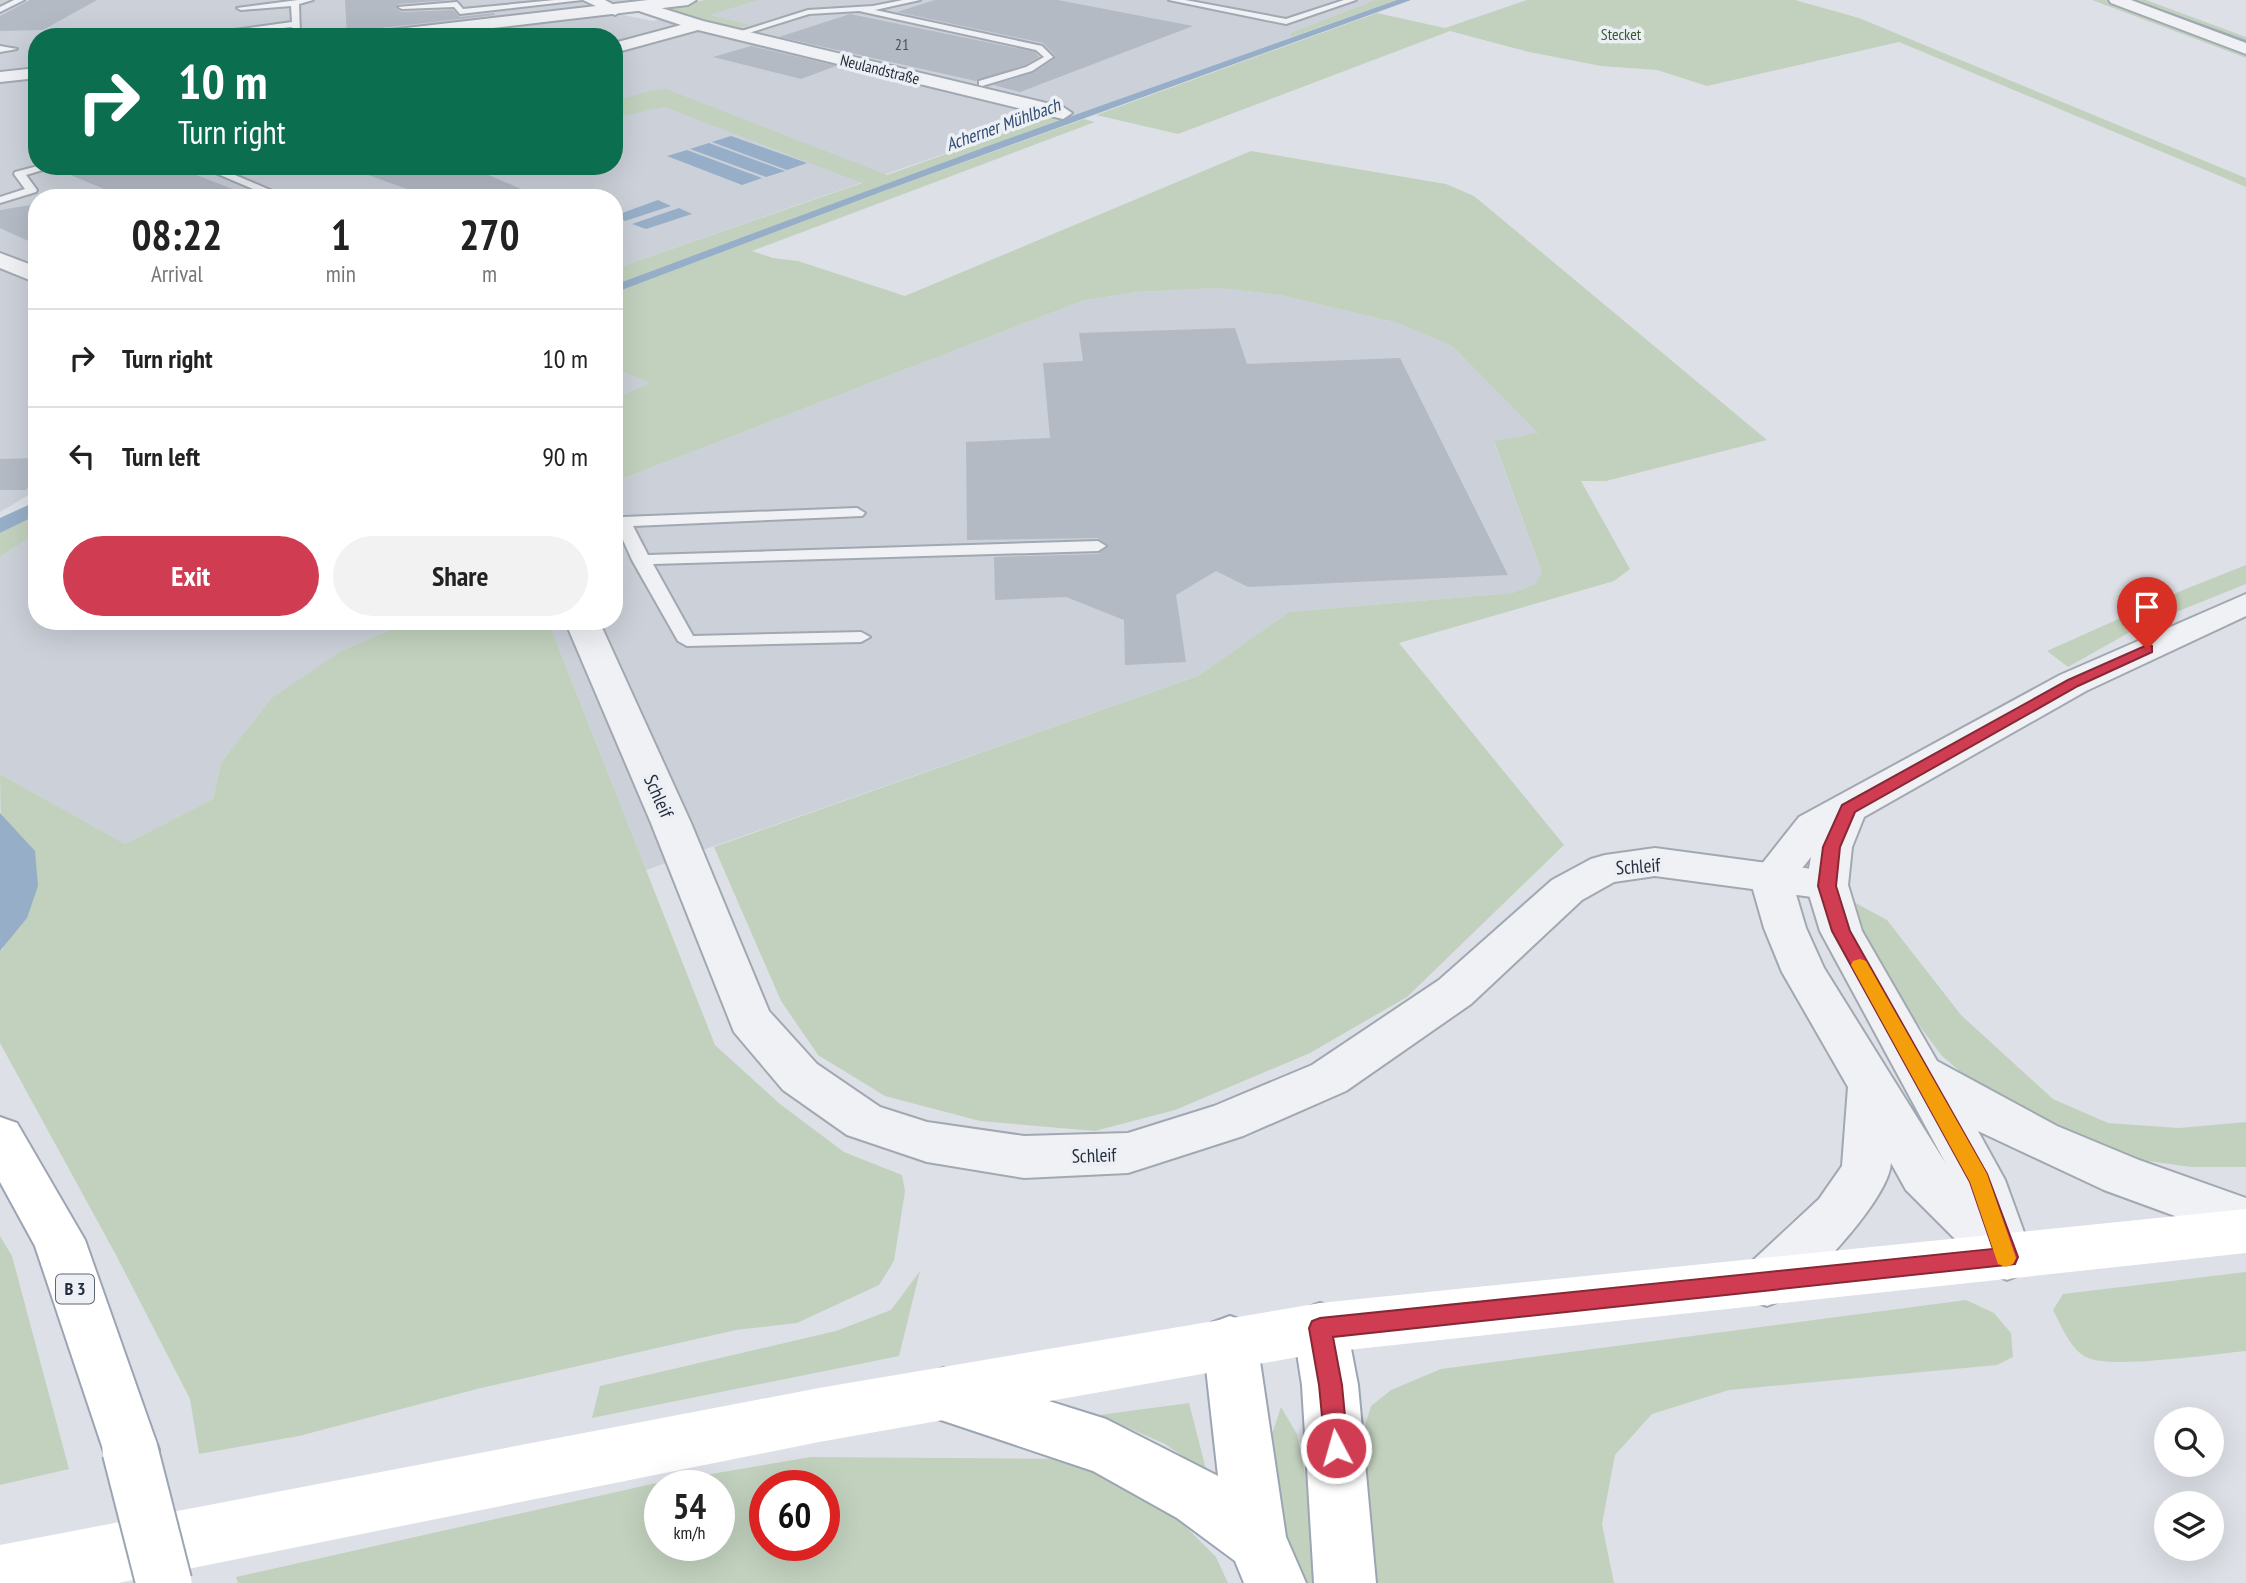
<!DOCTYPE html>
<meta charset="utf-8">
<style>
:root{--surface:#fff;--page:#f2f2f2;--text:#222;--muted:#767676;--line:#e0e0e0;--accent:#d03d52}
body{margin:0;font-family:"PT Sans Narrow",sans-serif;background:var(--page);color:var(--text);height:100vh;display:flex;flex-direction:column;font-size:26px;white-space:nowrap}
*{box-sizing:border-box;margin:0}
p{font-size:23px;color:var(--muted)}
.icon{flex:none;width:38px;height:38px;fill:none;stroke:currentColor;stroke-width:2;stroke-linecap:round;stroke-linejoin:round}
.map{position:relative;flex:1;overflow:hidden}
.side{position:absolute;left:28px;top:189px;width:595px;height:441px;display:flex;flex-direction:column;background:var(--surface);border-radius:28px;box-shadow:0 7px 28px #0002}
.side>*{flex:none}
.hud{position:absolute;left:28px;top:28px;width:595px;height:147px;border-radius:28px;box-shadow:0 7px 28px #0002;background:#0b6e4f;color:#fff;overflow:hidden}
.controls{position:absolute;left:2154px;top:1407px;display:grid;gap:14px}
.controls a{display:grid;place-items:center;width:70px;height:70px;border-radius:50%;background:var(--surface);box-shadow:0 7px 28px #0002;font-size:35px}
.speed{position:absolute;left:644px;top:1470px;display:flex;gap:14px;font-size:35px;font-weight:700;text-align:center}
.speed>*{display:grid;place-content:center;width:91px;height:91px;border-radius:50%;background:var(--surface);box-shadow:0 7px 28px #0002;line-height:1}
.speed small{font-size:18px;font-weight:400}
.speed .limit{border:10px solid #d22;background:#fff;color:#111}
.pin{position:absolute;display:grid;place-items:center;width:60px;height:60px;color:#fff;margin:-72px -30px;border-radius:50% 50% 50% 0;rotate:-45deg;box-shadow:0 0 7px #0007}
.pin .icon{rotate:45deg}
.me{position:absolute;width:77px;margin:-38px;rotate:354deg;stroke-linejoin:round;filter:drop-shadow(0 0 5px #0008)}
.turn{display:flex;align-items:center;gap:24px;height:147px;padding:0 35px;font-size:32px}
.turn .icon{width:91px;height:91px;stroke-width:2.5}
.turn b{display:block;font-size:49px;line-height:60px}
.eta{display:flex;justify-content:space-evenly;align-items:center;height:119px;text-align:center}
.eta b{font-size:42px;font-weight:700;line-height:49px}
.cta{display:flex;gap:14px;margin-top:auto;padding:14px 35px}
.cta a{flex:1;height:80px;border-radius:42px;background:var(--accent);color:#fff;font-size:28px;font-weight:700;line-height:80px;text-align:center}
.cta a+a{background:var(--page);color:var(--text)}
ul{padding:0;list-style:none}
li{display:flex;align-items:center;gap:21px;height:98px;padding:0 35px;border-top:2px solid var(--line)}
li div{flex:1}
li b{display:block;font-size:26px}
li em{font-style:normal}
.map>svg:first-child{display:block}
.built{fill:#cbd0d9}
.green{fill:#c2d1be;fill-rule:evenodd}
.water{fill:#96aec8}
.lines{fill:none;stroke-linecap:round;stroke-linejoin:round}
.stream{fill:#96aec8;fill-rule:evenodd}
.building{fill:#b4bac4}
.service-casing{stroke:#a2a8b1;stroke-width:4}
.minor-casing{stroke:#a2a8b1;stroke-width:4}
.tertiary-casing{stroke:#a2a8b1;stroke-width:4}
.primary-casing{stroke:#9ca5b3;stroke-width:4}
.service{fill:#eff1f5;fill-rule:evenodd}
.minor{fill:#eff1f5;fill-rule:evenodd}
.tertiary{fill:#eff1f5;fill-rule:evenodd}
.secondary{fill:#fff;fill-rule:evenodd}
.primary{fill:#fff;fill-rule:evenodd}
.primary-bridge-casing{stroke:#9ca5b3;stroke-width:59;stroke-linecap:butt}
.primary-bridge{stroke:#fff;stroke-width:55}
.route{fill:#d03d52;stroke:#872835;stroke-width:2}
.slow{fill:#f59e0b}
.labels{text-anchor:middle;stroke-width:7;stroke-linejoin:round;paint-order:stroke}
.far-park-label{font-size:16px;fill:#3a5a33;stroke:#ecf0f5}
.number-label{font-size:16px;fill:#4a5160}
.far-street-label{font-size:16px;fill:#262e3e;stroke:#ecf0f5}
.far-water-label{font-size:18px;font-style:italic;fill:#304d72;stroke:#ecf0f5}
.shield{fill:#ecf0f5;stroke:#616875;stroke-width:2}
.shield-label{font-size:18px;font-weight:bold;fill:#262e3e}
.street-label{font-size:19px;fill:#262e3e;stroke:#ecf0f5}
</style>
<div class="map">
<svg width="2246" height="1583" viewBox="0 0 2246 1583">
<rect width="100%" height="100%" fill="#dde1e7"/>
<path class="built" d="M0,0H647L312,37H37V66L0,70Z
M732,0H1375L1290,33L1292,37L1070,117L1058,114L614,269V198H37V490L0,512V80L37,76V166H614V37H402L618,14L653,21Z
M1219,288L1280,295L1398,323L1452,346L1539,434L1494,442L1542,572L1535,584L1512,593L1289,612L1198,676L646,870L548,621H614V482L1082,301L1137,292Z
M614,368L651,383L614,399Z
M37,533V621H411L343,650L221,763L213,799L125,844L0,774V557Z"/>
<path class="green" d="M705,0H758L709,15L750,25L736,29L665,10L669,7Z
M1375,0H1397L1292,37L1290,33Z
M1527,0H1795L1859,18L2246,178V187L1899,42L1707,86L1657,70L1601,66L1529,52L1450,31L1178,134L1096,115L1377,13L1445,28Z
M2092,0H2105L2246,54V58Z
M2126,0H2146L2246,37V45Z
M666,89L887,175L1058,114L1070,117L614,285V269L862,183L665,107L614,118V101L646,92Z
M1084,119L1095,122L752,251L773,258L798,261L905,296L1251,151L1446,184L1474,196L1767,440L1606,481H1581L1630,569L1614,581L1399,643L1564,845L1407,997L1310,1053L1175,1110L1095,1131L980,1121L885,1096L818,1055L781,1001L714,847L1198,676L1289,612L1512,593L1535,584L1542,572L1494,441L1538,433L1452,346L1398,323L1280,295L1219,288L1137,292L1082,301L614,482V399L650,383L614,368V293L881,192Z
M37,515V533L0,557V533Z
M2246,565V584L2139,627L2068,667L2047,651L2183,590Z
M411,621H548L715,1045L780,1104L844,1152L902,1175L905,1191L894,1261L879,1285L797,1323L736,1330L477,1389L299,1436L199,1454L190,1399L116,1255L0,1043V951L3,949L0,774L125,844L213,799L221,763L272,698L343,650Z
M1854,902L1887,920L1961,1015L2053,1099L2108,1123L2179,1128L2246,1122V1167H2191L2119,1157L1990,1097L1942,1056L1883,977L1860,926Z
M0,1236L12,1256L69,1469L0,1485Z
M920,1271L899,1356L592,1418L600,1386L836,1331L891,1310Z
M2246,1272V1351C2215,1354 2111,1369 2088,1358C2071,1351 2061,1325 2053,1310L2063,1294Z
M1966,1300L1994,1313L2011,1333L2013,1357L1997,1365L1729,1390L1652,1414L1615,1455L1602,1524L1614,1583H1374L1359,1445L1371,1406L1391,1390L1441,1369Z
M1189,1403L1207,1473L1165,1444L1099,1415Z
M1281,1407L1297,1434L1306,1480L1316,1583H1299L1273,1492L1266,1452Z
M811,1457L1076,1459L1161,1502L1216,1557L1228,1583H238L236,1577L652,1484ZM660,1486H719V1545H660ZM765,1486H824V1545H765Z"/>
<path class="water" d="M1397,0H1411L881,192L614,293V285L988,146Z
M731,136L807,163L787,170L712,142Z
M709,143L785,171L766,177L690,149Z
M687,150L762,178L742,185L667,156Z
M658,200L671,206L625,221L614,216Z
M679,208L692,214L646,229L632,224Z
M37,501V515L0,533V518Z
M0,813L35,851L38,886L27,918L0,951Z"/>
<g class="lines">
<path class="stream" d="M2129,0H2136L2246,40V44Z"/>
</g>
<path class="building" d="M30,0H97L43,30L0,31V16Z
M345,0H450L398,4L395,8L402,12L453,10L460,17L494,13L495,15L372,29L361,37H347Z
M935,0H1058L1193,26L1020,92L993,85L1033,73L1054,59L1055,55L1043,43L897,12Z
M850,14L1035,52L1039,57L1025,65L976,81L779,37Z
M503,29L507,37H441Z
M751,46L836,66L801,79L713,57Z
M58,166H173L248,195V198H126L56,169Z
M357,166H468L542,198H432L357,171Z
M37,204V245L0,228V210Z
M1235,328L1247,364L1400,358L1508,575L1248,587L1216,571L1176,595L1186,662L1125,665L1124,620L1066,597L995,600L994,557L1098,554L1108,545L1098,538L967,540L966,442L1050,438L1043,363L1083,361L1079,333Z
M37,458V478L26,490H0V459Z"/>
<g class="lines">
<g class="service-casing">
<path id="service" d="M14,0H24L0,12V7Z
M298,0H313L299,4L300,35L291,36L292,27L216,35L212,33L292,22L291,6L241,10L237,8Z
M555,0H582L460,14L454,7L402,9L398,7L457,2L463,9Z
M903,0H920L875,10L1042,46L1053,57L1032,71L982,86L979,85V81L1026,67L1044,57L1036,50L859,11L809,14L739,36L732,34L808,10L873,6Z
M1169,0H1185L1286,19L1344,0H1356L1286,24Z
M0,46L17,49L0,52Z
M38,166H56L26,175L37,190L36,192L0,203V197L25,189L14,174L15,172Z
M199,166H214L289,198H274Z
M857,508L865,513L862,516L633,526L648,555L1098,541L1106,546L1098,551L653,564L693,636L861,632L870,637L861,642L687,646L678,641L632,560L615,522L623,517Z"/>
</g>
<g class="minor-casing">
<path id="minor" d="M583,0H605L623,10L615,15Z
M642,2L703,21L1063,107L1072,113L1063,119L698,30L614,53V43L681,25L636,10L634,7L636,4Z
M0,253L37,267V283L0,268Z
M565,621H599L691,823L769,1011L817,1064L880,1107L927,1122L1024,1136L1128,1133L1214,1106L1312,1065L1439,980L1552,880L1591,859L1605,855L1655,848L1827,871L1842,875L1848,885L1842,895L1827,899L1655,876L1614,882L1582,900L1471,1004L1346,1091L1243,1136L1128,1173L1024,1178L927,1162L847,1135L783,1090L734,1032L651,823Z"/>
</g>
<g class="tertiary-casing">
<path id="tertiary" d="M648,0H696L688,5L416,37H364L372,32Z
M2109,0H2131L2246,43V54L2111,3Z
M37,68V78L0,82V72Z
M2246,594V616L2086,691L1864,817L1852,847L1848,885L1862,931L1937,1061L2057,1126L2139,1160L2246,1198V1242L2104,1190L1978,1131L2005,1180L2033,1257L2025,1273L2007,1280L1989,1273L1906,1190L1891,1163C1889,1198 1815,1276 1787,1297C1781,1301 1773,1303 1767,1306L1748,1299L1741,1282L1748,1265L1819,1199L1842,1166L1848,1087L1782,972L1764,928L1750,879L1799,817L2060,675ZM1811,857L1806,885L1820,931L1946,1164L1824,968L1806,928L1792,881Z"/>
</g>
<g class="primary-casing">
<path id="primary" d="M0,1117L17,1123L85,1240L159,1450L150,1470L130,1478L110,1470L35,1246L0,1182Z
M1320,1303L1339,1310L1347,1328L1358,1385L1376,1583H1314L1302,1385L1293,1328L1301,1310Z
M1230,1316L1249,1323L1257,1341L1286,1537L1306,1583H1244L1235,1561L1177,1518L1093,1471L923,1414L915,1395L923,1376L943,1368L1106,1419L1218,1476L1203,1341L1211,1323Z"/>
</g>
<use href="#service" class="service"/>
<use href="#minor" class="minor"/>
<use href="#tertiary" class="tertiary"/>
<path class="secondary" d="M2246,1209V1253L1320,1353L819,1442L118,1583H0V1545L819,1388L1320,1303Z"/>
<use href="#primary" class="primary"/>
<g class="primary-bridge-casing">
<path id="primary-bridge" d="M130,1450L164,1583"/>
</g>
<use href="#primary-bridge" class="primary-bridge"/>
</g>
<path class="route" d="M2147,645L2152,646V652L2078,686L1855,812L1840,847L1836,886L1850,931L1987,1174L2018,1257L2015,1264L1333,1337L1342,1385L1348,1448L1345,1457L1336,1460L1328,1457L1325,1448L1319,1385L1309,1328L1312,1321L1320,1318L1993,1249L1970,1182L1832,931L1818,886L1823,847L1842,805L2068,680Z"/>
<path class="slow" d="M1860,959L1866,961L1987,1174L2016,1258L2013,1264L2006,1267L1998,1264L1970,1182L1851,965L1853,961Z"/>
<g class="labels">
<g class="far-park-label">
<text x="1621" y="40">Stecket</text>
</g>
<g class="number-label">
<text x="902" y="50">21</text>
</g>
<g class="far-street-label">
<text transform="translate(880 69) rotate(14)" y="6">Neulandstraße</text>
</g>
<g class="far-water-label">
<text transform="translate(1003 125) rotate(-20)" y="6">Acherner Mühlbach</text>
</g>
<rect class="shield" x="56" y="1274.5" width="38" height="29" rx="5"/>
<g class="shield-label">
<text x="75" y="1295">B 3</text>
</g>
<g class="street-label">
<text transform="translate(659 796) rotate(66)" y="7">Schleif</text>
<text transform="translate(1638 866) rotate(-4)" y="7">Schleif</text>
<text transform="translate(1094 1155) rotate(-2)" y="7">Schleif</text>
</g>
</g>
</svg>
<div class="controls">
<a><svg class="icon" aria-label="search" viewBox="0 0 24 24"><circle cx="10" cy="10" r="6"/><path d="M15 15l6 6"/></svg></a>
<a><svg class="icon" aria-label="layers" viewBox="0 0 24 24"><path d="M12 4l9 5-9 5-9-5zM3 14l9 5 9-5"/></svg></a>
</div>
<div class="speed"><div>54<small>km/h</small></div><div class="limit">60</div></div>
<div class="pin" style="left:2147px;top:649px;background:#d93025"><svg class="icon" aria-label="arrive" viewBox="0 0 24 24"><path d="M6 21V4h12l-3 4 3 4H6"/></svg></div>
<svg class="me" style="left:1336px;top:1448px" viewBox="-20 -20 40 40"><circle r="17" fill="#d03d52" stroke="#fff" stroke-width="3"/><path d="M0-11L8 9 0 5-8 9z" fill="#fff"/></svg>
<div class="hud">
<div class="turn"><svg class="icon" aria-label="right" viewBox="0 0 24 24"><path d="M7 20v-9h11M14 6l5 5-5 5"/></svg><div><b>10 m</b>Turn right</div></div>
</div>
<section class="side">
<div class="eta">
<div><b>08:22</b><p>Arrival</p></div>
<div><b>1</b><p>min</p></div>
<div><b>270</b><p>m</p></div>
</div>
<ul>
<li><svg class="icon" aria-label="right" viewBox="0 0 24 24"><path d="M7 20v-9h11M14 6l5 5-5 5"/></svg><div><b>Turn right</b></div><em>10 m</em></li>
<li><svg class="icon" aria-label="left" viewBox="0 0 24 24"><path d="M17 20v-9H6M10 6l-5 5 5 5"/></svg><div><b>Turn left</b></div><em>90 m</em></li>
</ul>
<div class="cta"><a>Exit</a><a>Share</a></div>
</section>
</div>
